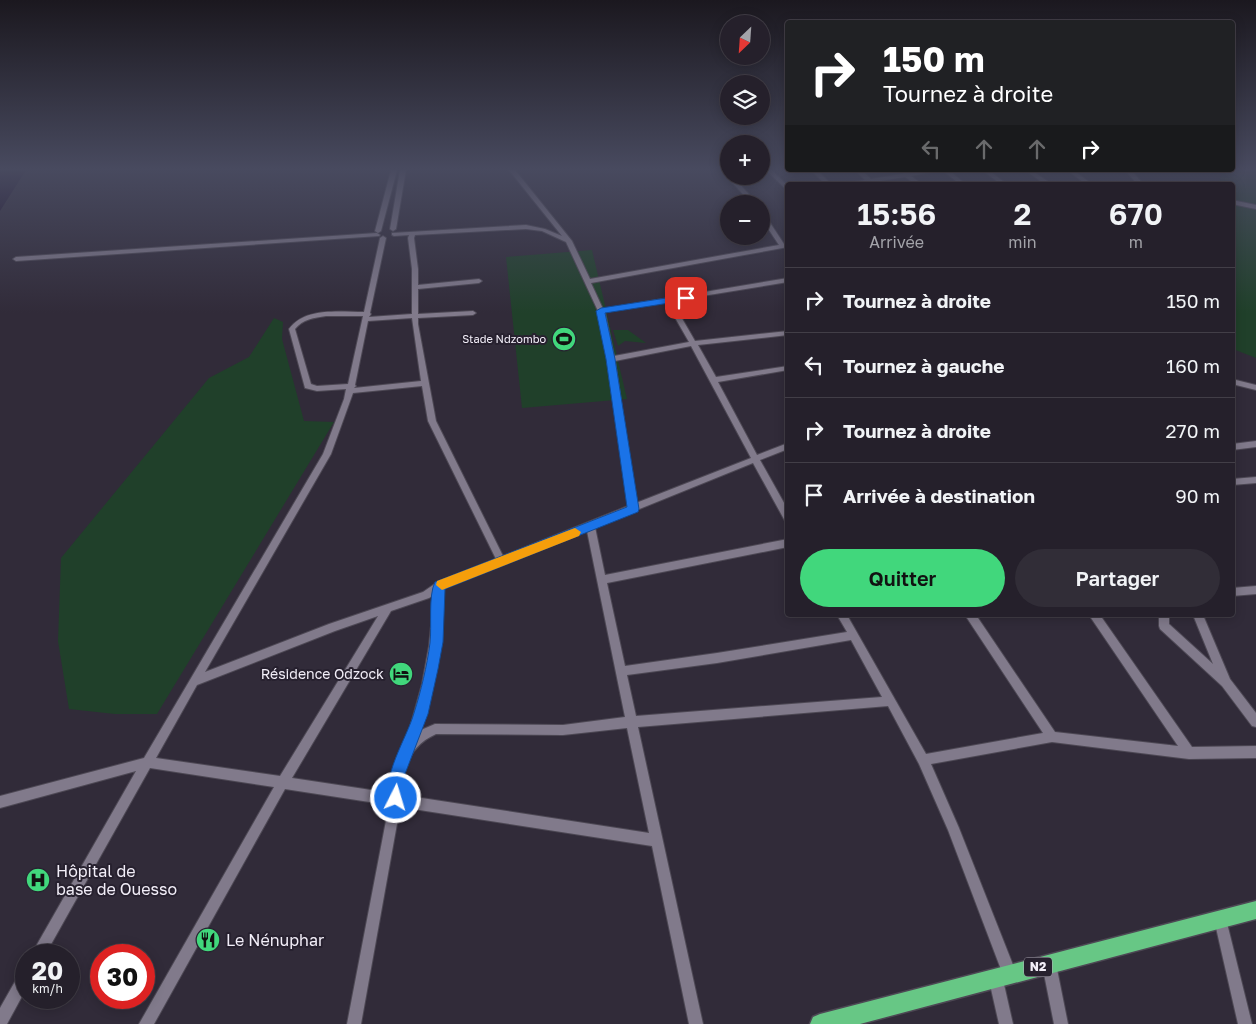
<!DOCTYPE html>
<html lang="fr">
<meta charset="utf-8">
<style>
:root{--surface:#25202b;--page:#312d37;--text:#f1f3f6;--muted:#a3a3a9;--line:#423e47;--accent:#41d77c}
body{margin:0;font-family:"Golos Text",sans-serif;background:var(--page);color:var(--text);height:100vh;display:flex;flex-direction:column;font-size:19px;white-space:nowrap}
*{box-sizing:border-box;margin:0}
p{font-size:16px;color:var(--muted)}
.icon{flex:none;width:28px;height:28px;fill:none;stroke:currentColor;stroke-width:2;stroke-linecap:round;stroke-linejoin:round}
.map{position:relative;flex:1;overflow:hidden}
.sheet{position:absolute;left:785px;top:182px;width:450px;height:435px;display:flex;flex-direction:column;background:var(--surface);border-radius:5px;box-shadow:0 2px 12px #0003,0 0 0 1px var(--line)}
.sheet>*{flex:none}
.top-card{position:absolute;left:785px;top:20px;width:450px;height:152px;border-radius:5px;box-shadow:0 2px 12px #0003,0 0 0 1px var(--line);background:#202124;color:#fff;overflow:hidden}
.needle{width:32px;rotate:205deg}
.controls{position:absolute;left:720px;top:15px;display:grid;gap:10px}
.controls a{display:grid;place-items:center;width:50px;height:50px;border-radius:50%;background:var(--surface);box-shadow:0 2px 12px #0003,0 0 0 1px var(--line);font-size:25px}
.speed{position:absolute;left:15px;top:944px;display:flex;gap:10px;font-size:25px;font-weight:700;text-align:center}
.speed>*{display:grid;place-content:center;width:65px;height:65px;border-radius:50%;background:var(--surface);box-shadow:0 2px 12px #0003,0 0 0 1px var(--line);line-height:1}
.speed small{font-size:12px;font-weight:400}
.speed .limit{border:8px solid #d22;background:#fff;color:#111}
.pin{position:absolute;display:grid;place-items:center;width:42px;height:42px;color:#fff;margin:-21px;border-radius:10px;box-shadow:0 2px 8px #0006}
.me{position:absolute;width:55px;margin:-28px;rotate:5deg;stroke-linejoin:round;filter:drop-shadow(0 0 4px #0008)}
.turn{display:flex;align-items:center;gap:18px;height:105px;padding:0 15px;font-size:22px}
.turn .icon{width:65px;height:65px;stroke-width:2.5}
.turn b{display:block;font-size:35px;line-height:42px}
.lanes{display:flex;align-items:center;height:48px;padding:0 15px;background:#0003;justify-content:center;gap:25px;direction:ltr}
.lanes .off{opacity:.35}
.eta{display:flex;justify-content:space-evenly;align-items:center;height:85px;text-align:center}
.eta b{font-size:30px;font-weight:600;line-height:35px}
.cta{display:flex;gap:10px;margin-top:auto;padding:10px 15px}
.cta a{flex:1;height:58px;border-radius:30px;background:var(--accent);color:#111;font-size:20px;font-weight:600;line-height:58px;text-align:center}
.cta a+a{background:var(--page);color:var(--text)}
ul{padding:0;list-style:none}
li{display:flex;align-items:center;gap:15px;height:65px;padding:0 15px;border-top:1px solid var(--line)}
li div{flex:1}
li b{display:block;font-size:19px}
li em{font-style:normal}
.map>svg:first-child{display:block}
.green{fill:#20402a}
.water{fill:#190b28}
.lines{fill:none;stroke-linecap:round;stroke-linejoin:round}
.minor-casing{stroke:#4d4854;stroke-width:2}
.highway-casing{stroke:#4d4854;stroke-width:3}
.minor{fill:#817a8b;fill-rule:evenodd}
.highway{fill:#67c785;fill-rule:evenodd}
.route{fill:#1a73e8;stroke:#114b97}
.slow{fill:#f59e0b}
.labels{text-anchor:middle;stroke-width:4;stroke-linejoin:round;paint-order:stroke}
.far-poi-label{font-size:11px;fill:#f2eef8;stroke:#27212f;text-anchor:end}
.shield{fill:#27212f;stroke:#b5b0bc;stroke-width:1}
.shield-label{font-size:12px;font-weight:bold;fill:#f2eef8}
.poi-label{font-size:14px;fill:#f2eef8;stroke:#27212f;text-anchor:end}
.near-poi-label{font-size:16px;fill:#f2eef8;stroke:#27212f;text-anchor:start}
</style>
<div class="map">
<svg width="1256" height="1024" viewBox="0 0 1256 1024">
<rect width="100%" height="100%" fill="#312b39"/>
<path class="green" d="M1221,170H1256V358L1233,349L1232,185H1217L1222,173Z
M592,250L627,399L522,408L506,257Z
M274,318L283,322L282,339L304,421L334,422L157,714H115L69,709L58,641L61,558L209,378L249,357Z
M613,330H628L646,343L625,341L618,346Z"/>
<path class="water" d="M0,170H26L0,211Z"/>
<g class="lines">
<g class="minor-casing">
<path id="minor" d="M391,170H397L381,231L378,233L375,231Z
M400,170H406L396,229L393,231L390,229Z
M509,170H515L572,241L590,279L779,245L761,218V211L763,212L784,244L788,243V247L591,283L603,309L788,278V282L672,301L695,341L788,331V335L698,345L716,377L788,366V370L718,382L757,455L788,443V449L760,460L788,510V522L785,521L753,463L595,527L605,575L788,539V547L607,583L625,666L717,653L847,632L837,615H847L926,754L1043,733L965,615H976L1055,732L1178,746L1089,615H1100L1192,747L1256,746V758L1189,759L1052,742L931,764L959,828L1017,975L1015,980L1010,982L1005,980L948,830L919,764L888,706L638,727L703,1024H689L652,846L400,807L361,1024H347L389,805L285,789L154,1024H139L274,787L150,768L45,955H31L136,771L0,808V796L144,758L323,454L344,399L346,389L317,391L305,388L289,329C305,307 339,312 364,312L380,238L383,236L386,238L370,313L371,314L369,317L412,314V269L408,238L409,235L394,236L392,235V233L526,225L545,229L562,236ZM526,229L542,231L566,242L598,311L607,359L628,506L503,556L436,421L418,324V318L473,315L476,313L473,311L418,314V289L479,283L482,281L479,279L418,285V269L414,238L415,235ZM666,302L689,342L614,356L605,312ZM326,316H363L348,384L317,386L311,384L295,329C303,319 314,318 326,316ZM412,318L421,381L354,388L356,386L355,385L368,321ZM691,346L751,458L636,503L615,361ZM422,386L428,421L496,559L436,583L423,592L329,624L205,672L331,454L353,393ZM587,531L625,717L563,725L435,724L421,730C435,684 441,636 444,588ZM434,595L429,646L422,684L406,742L400,752L395,766L391,793L292,778L391,611L429,598ZM378,616L280,776L156,758L197,685L335,631ZM851,640L882,697L636,716L627,675L717,663ZM627,728L649,833L402,795C404,767 408,747 436,734L563,735Z
M766,170H772L788,186V191Z
M811,170H817L832,185H826Z
M855,170H861L871,179L902,174L905,172L942,170L911,176L923,185H917L905,177L874,182L875,183L872,185C865,181 848,185 839,185L865,180Z
M942,170H948L967,185H961Z
M982,170H988L1008,185H1002Z
M1025,170H1031L1053,185H1046Z
M1067,170H1073L1093,185H1087Z
M1125,170H1131L1144,185H1138Z
M729,174V176H732L758,204H752L727,177L726,176Z
M1232,200L1256,205V209L1232,204Z
M377,233L380,235L379,236L16,261L13,259L16,257Z
M1232,379L1256,385V390L1232,384Z
M1256,441V447L1232,450V444Z
M1256,477V483L1232,485V479Z
M1256,586V594L1232,596V588Z
M1159,615H1169V624L1213,664L1193,615H1203L1230,679L1256,713V727L1252,726L1222,686L1160,629L1159,626Z
M1220,913L1225,914L1226,919L1252,1024H1238L1214,919L1215,914Z
M1049,957L1054,959L1056,964L1068,1024H1054L1042,964L1044,959Z
M26,969V989L7,1024H0V1008L21,971Z
M996,973L1001,975L1003,980L1013,1024H999L989,980L991,975Z"/>
</g>
<g class="highway-casing">
<path id="highway" d="M1256,901V919L860,1024H810L813,1017L820,1014Z"/>
</g>
<use href="#minor" class="minor"/>
<use href="#highway" class="highway"/>
</g>
<linearGradient id="sky" x2="0" y2="1"><stop stop-color="#1b181f"/><stop offset="0.54" stop-color="#484a5f"/><stop offset="1" stop-color="#484a5f" stop-opacity="0"/></linearGradient>
<rect width="1256" height="313" fill="url(#sky)"/>
<path class="route" d="M686,295L690,298L689,300L605,313L615,359L639,509L638,512L445,589L443,642L438,669L428,714L405,774L401,804L396,806L390,804C380,778 407,738 414,713C421,691 427,666 430,643C432,626 428,596 435,582L627,507L606,359L596,311L601,308Z"/>
<path class="slow" d="M575,528L581,532L579,536L442,590L436,585L437,581Z"/>
<defs>
<g id="stadium-disc" transform="scale(1.25)"><circle r="9.5" fill="#41d77c" stroke="#27212f"/><path d="M0-5a6.5 5 0 1 0 0 10a6.5 5 0 1 0 0-10ZM-3.5-1.8h7v3.6h-7Z" fill="#111"/></g>
<g id="hotel-disc" transform="scale(1.25)"><circle r="9.5" fill="#41d77c" stroke="#27212f"/><path d="M-6-4.5h1.5V1H6V5H4.5V3h-9V5H-6ZM-4 0a1.8 1.8 0 1 1 3.6 0ZM.5 0V-2.5h3Q6-2.5 6 0Z" fill="#111"/></g>
<g id="hospital-disc" transform="scale(1.25)"><circle r="9.5" fill="#41d77c" stroke="#27212f"/><path d="M-5-5h3v3.5h4V-5h3V5h-3V1.5h-4V5h-3Z" fill="#111"/></g>
<g id="restaurant-disc" transform="scale(1.25)"><circle r="9.5" fill="#41d77c" stroke="#27212f"/><path d="M-5-6h1v4h1v-4h1v4h1v-4h1v5L-1.5 .5V6h-2V.5L-5-1ZM5-6V6H3V1.5H1.5Q1.5-4 5-6Z" fill="#111"/></g>
</defs>
<g fill-rule="evenodd">
<use href="#stadium-disc" x="564" y="339"/>
<use href="#hotel-disc" x="401" y="674"/>
<use href="#hospital-disc" x="38" y="880"/>
<use href="#restaurant-disc" x="208" y="940"/>
</g>
<g class="labels">
<g class="far-poi-label">
<text x="546" y="343">Stade Ndzombo</text>
</g>
<rect class="shield" x="1024" y="957.5" width="28" height="19" rx="4"/>
<g class="shield-label">
<text x="1038" y="971">N2</text>
</g>
<g class="poi-label">
<text x="384" y="679">Résidence Odzock</text>
</g>
<g class="near-poi-label">
<text x="56" y="877">Hôpital de<tspan x="56" dy="18">base de Ouesso</tspan></text>
<text x="226" y="946">Le Nénuphar</text>
</g>
</g>
</svg>
<div class="controls">
<a><svg class="needle" viewBox="-14 -14 28 28"><path d="M0-13l5 13h-10z" fill="#e53935"/><path d="M0 13l5-13h-10z" fill="#a3a3a9"/></svg></a>
<a><svg class="icon" aria-label="layers" viewBox="0 0 24 24"><path d="M12 4l9 5-9 5-9-5zM3 14l9 5 9-5"/></svg></a>
<a>+</a>
<a>−</a>
</div>
<div class="speed"><div>20<small>km/h</small></div><div class="limit">30</div></div>
<div class="pin" style="left:686px;top:298px;background:#d93025"><svg class="icon" aria-label="arrive" viewBox="0 0 24 24"><path d="M6 21V4h12l-3 4 3 4H6"/></svg></div>
<svg class="me" style="left:396px;top:798px" viewBox="-20 -20 40 40"><circle r="17" fill="#1a73e8" stroke="#fff" stroke-width="3"/><path d="M0-11L8 9 0 5-8 9z" fill="#fff"/></svg>
<div class="top-card">
<div class="turn"><svg class="icon" aria-label="right" viewBox="0 0 24 24"><path d="M7 20v-9h11M14 6l5 5-5 5"/></svg><div><b>150 m</b>Tournez à droite</div></div>
<div class="lanes"><svg class="icon off" aria-label="left" viewBox="0 0 24 24"><path d="M17 20v-9H6M10 6l-5 5 5 5"/></svg><svg class="icon off" aria-label="ahead" viewBox="0 0 24 24"><path d="M12 20V5M6 11l6-6 6 6"/></svg><svg class="icon off" aria-label="ahead" viewBox="0 0 24 24"><path d="M12 20V5M6 11l6-6 6 6"/></svg><svg class="icon" aria-label="right" viewBox="0 0 24 24"><path d="M7 20v-9h11M14 6l5 5-5 5"/></svg></div>
</div>
<section class="sheet">
<div class="eta">
<div><b>15:56</b><p>Arrivée</p></div>
<div><b>2</b><p>min</p></div>
<div><b>670</b><p>m</p></div>
</div>
<ul>
<li><svg class="icon" aria-label="right" viewBox="0 0 24 24"><path d="M7 20v-9h11M14 6l5 5-5 5"/></svg><div><b>Tournez à droite</b></div><em>150 m</em></li>
<li><svg class="icon" aria-label="left" viewBox="0 0 24 24"><path d="M17 20v-9H6M10 6l-5 5 5 5"/></svg><div><b>Tournez à gauche</b></div><em>160 m</em></li>
<li><svg class="icon" aria-label="right" viewBox="0 0 24 24"><path d="M7 20v-9h11M14 6l5 5-5 5"/></svg><div><b>Tournez à droite</b></div><em>270 m</em></li>
<li><svg class="icon" aria-label="arrive" viewBox="0 0 24 24"><path d="M6 21V4h12l-3 4 3 4H6"/></svg><div><b>Arrivée à destination</b></div><em>90 m</em></li>
</ul>
<div class="cta"><a>Quitter</a><a>Partager</a></div>
</section>
</div>
